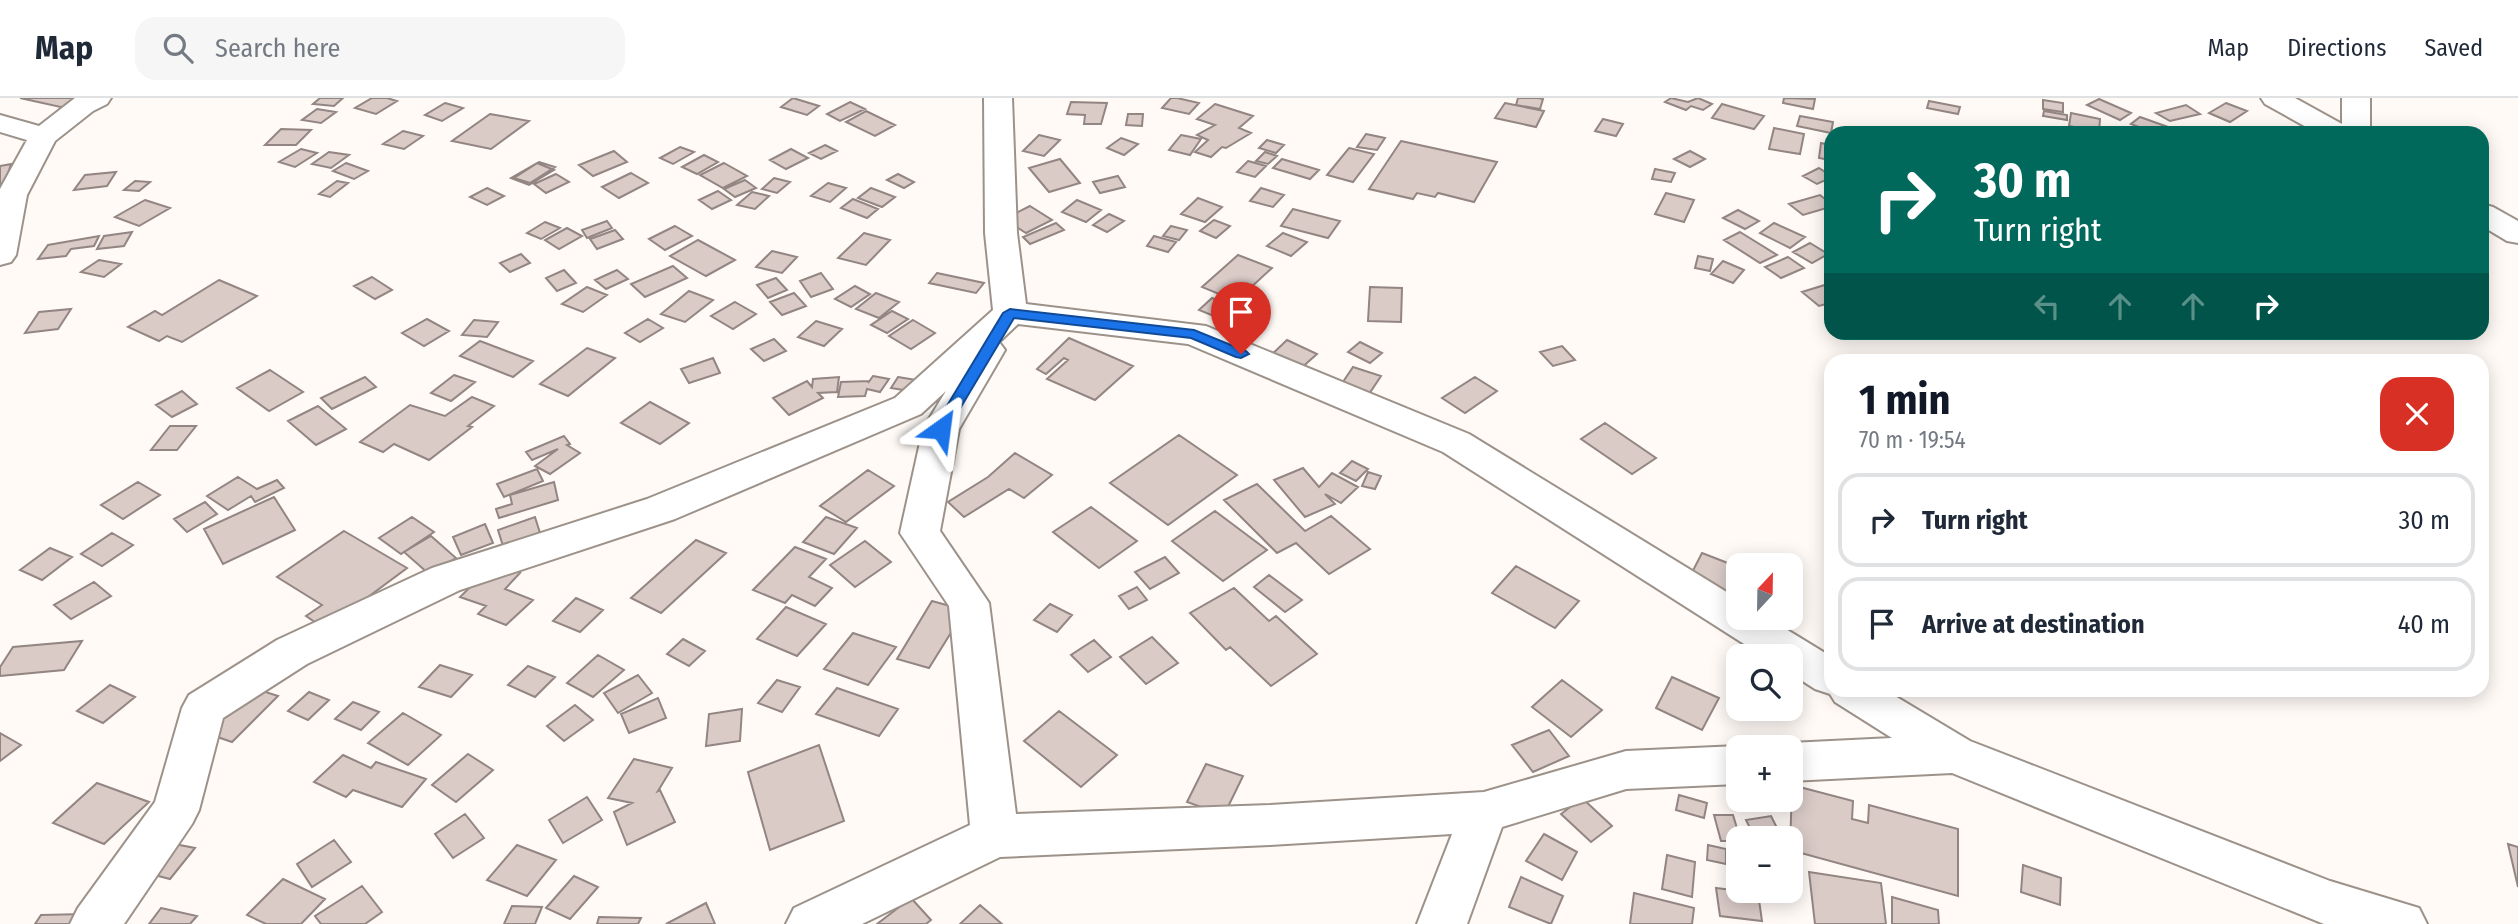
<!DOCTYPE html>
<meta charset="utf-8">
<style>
:root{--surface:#fff;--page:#f6f6f7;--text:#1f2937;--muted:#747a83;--line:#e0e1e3;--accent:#111827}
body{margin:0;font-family:"Fira Sans Condensed",sans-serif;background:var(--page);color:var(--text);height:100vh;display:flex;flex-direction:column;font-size:26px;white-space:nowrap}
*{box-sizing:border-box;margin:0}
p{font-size:23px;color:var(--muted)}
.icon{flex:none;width:38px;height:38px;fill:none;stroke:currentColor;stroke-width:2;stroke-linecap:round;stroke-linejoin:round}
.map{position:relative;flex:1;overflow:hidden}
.details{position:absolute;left:1824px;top:256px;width:665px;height:343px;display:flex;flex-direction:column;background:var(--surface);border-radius:21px;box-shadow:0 4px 18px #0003}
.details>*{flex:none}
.guide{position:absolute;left:1824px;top:28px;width:665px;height:214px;border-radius:21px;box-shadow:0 4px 18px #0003;background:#00695c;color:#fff;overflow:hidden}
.needle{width:46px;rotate:22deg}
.fabs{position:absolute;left:1726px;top:455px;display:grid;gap:14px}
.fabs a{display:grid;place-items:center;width:77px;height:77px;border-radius:14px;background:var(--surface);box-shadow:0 4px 18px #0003;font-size:35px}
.pin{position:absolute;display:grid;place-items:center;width:60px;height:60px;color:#fff;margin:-72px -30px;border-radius:50% 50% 50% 0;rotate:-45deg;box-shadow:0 0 7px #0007}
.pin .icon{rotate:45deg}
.me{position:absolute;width:77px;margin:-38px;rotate:31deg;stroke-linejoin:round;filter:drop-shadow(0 0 5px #0008)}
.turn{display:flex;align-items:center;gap:24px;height:147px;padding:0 35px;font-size:32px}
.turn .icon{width:91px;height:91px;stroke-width:2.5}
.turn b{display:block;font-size:49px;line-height:60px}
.lanes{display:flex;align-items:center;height:66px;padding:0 35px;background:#0003;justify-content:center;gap:35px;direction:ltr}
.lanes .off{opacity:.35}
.round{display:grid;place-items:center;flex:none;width:74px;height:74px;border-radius:21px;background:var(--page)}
.overview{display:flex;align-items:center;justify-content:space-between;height:119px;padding:0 35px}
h1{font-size:42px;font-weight:700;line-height:52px;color:var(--accent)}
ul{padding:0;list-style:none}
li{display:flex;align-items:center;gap:21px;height:94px;margin:0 14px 10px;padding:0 21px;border:4px solid var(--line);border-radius:21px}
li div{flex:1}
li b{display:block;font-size:26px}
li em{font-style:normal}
header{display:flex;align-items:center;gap:42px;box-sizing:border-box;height:98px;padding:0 35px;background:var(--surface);border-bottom:2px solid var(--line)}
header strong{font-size:33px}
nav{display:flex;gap:38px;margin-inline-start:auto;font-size:24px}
.search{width:490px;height:63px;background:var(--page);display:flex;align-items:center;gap:18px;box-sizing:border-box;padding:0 24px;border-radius:21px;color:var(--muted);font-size:26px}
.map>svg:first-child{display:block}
.building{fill:#dacbc7;stroke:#938582;stroke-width:2}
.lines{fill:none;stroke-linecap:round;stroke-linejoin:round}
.minor-casing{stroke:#9c928a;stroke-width:4}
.minor{fill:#fff;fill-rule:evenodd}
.route{fill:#1a73e8;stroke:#114b97;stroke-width:2}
</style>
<header>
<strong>Map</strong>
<div class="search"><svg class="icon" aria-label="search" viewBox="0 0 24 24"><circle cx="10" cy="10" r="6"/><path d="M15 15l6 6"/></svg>Search here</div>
<nav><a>Map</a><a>Directions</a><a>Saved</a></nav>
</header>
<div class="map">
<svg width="2518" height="826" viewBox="0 0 2518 826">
<rect width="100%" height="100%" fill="#fffaf6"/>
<path class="building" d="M20,0H83L65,10Z
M320,0H343L334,8L313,6Z
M372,0H387L397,3L376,16L355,10Z
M793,0L819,8L807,17L781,9Z
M1171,0H1177L1199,5L1189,16L1162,10Z
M1518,0H1538L1543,1L1540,11L1516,7Z
M1671,0L1688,4L1698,0L1712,6L1703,12L1691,8L1686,12L1665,4Z
M1784,0L1815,1L1813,11L1783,5Z
M2099,1L2131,15L2120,22L2087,7Z
M2043,2L2063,5V14L2043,11Z
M1929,3L1960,9L1958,16L1927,10Z
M850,4L865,11L840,23L827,16Z
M1071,4L1107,5L1101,26H1084L1085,17L1067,16Z
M445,5L463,10L442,23L425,17Z
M1505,5L1544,13L1536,29L1495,20Z
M2226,5L2247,13L2230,24L2209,15Z
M1215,6L1253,18L1239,30L1251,35L1226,50L1222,49L1211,59L1195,54L1208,42L1197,37L1215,27L1197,21Z
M1722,6L1764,18L1754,31L1712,20Z
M2186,7L2200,16L2170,23L2156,15Z
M317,11L336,14L321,25L302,22Z
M866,13L895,27L875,38L846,24Z
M2044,13L2067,17V22L2043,18Z
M2071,15L2100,21L2099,34L2069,28Z
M490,16L529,23L491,51L452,43Z
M1128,16H1143L1142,28L1126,27Z
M1800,18L1833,24L1831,35L1797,28Z
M2140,19L2168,29L2162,35H2154L2131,26Z
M1603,21L1623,26L1616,38L1595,33Z
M1774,30L1804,36L1800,56L1769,51Z
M281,31L311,32L296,47H265Z
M403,33L423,38L404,51L383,46Z
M1366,36L1385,40L1377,52L1357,49Z
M1039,37L1060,42L1044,58L1023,53Z
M1181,37L1201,41L1190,57L1169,52Z
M1121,40L1138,46L1124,57L1107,50Z
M1267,42L1284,47L1276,55L1259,50Z
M1401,43L1497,64L1474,104L1438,95L1435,99L1417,95L1413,101L1369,91Z
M1821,45L1830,47V62L1819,60Z
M825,47L837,53L821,61L809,55Z
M680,49L694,54L673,66L660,60Z
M1349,50L1374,56L1353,84L1327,77Z
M301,51L317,55L295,69L279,64Z
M791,51L808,60L786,71L770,62Z
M614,53L627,64L593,78L579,67Z
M1690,53L1705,61L1690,69L1674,61Z
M329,54L349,57L331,70L312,66Z
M1265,54L1277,58L1268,66L1256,63Z
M704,57L718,64L697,76L682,69Z
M1060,61L1080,85L1049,94L1029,70Z
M1282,61L1319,72L1310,81L1273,70Z
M1248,63L1266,68L1255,79L1237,74Z
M539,64L555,69L530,85L514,80Z
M346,65L368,73L354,81L333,73Z
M537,65L554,72L529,87L511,80Z
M724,65L747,78L723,90L700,77Z
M11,66L3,90L0,91V68Z
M1819,70L1830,77V80L1817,86L1803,78Z
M1655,71L1675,75L1671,84L1652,81Z
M116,74L107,88L74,92L85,77Z
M631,75L648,85L619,100L602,89Z
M556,76L569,84L546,95L534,86Z
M898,76L914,84L904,90L887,82Z
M1118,78L1125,89L1100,95L1093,84Z
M774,80L790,84L777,95L762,91Z
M745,82L756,90L735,99L724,91Z
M135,83L150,84L139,93L124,92Z
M337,83L348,85L330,99L319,96Z
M828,85L846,90L830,104L811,98Z
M487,90L504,98L487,107L470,99Z
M871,90L895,99L882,109L858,100Z
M1261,90L1284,97L1273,109L1250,103Z
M718,93L731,102L712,111L699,102Z
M752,94L769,98L755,111L737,107Z
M1666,95L1694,102L1684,124L1655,116Z
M1820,97L1830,105V109L1803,117L1789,106Z
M1198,100L1222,109L1205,124L1181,116Z
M853,101L878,111L867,120L841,110Z
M145,102L170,110L139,128L115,119Z
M1077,102L1101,112L1086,124L1062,114Z
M1030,108L1052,122L1026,135L1004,121Z
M1293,111L1340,123L1328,140L1281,128Z
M1738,112L1759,123L1745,131L1723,120Z
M1109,116L1124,123L1107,134L1093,127Z
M1214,122L1230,128L1216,140L1200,133Z
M607,123L612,130L587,140L582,132Z
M545,124L560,130L541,141L527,135Z
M1056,125L1064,132L1030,146L1023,139Z
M1774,125L1805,139L1790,150L1760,135Z
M675,128L692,138L665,152L649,141Z
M1171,128L1187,132L1179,142L1163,138Z
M567,130L582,138L559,151L545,142Z
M615,132L623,141L597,151L590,141Z
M132,134L124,148L97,151L104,138Z
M1740,134L1777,157L1760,165L1724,142Z
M864,135L890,142L866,167L838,160Z
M1283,135L1307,144L1291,158L1267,148Z
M99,138L94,148L71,151L66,158L38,161L48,147Z
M1154,138L1176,144L1168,154L1147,148Z
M698,142L735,162L706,178L670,158Z
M1810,145L1828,156L1812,165L1793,154Z
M772,153L797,159L782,175L756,169Z
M521,156L530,165L510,174L500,165Z
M1238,157L1272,170L1236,203L1202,189Z
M1698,158L1713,161L1710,173L1695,170Z
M1788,159L1804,170L1781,180L1765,169Z
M99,162L121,166L104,179L81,174Z
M1723,163L1744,172L1733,185L1711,176Z
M673,168L687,180L645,199L631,186Z
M564,172L576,185L557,193L546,180Z
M617,172L628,181L606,191L595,182Z
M821,175L833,191L811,199L800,183Z
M937,175L984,185L976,195L929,185Z
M372,179L392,192L375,201L354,188Z
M776,180L787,192L768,200L757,187Z
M219,182L257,198L182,244L167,238L159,243L128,229L155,213L162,217Z
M1828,186L1830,188V205L1819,208L1802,194Z
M855,188L870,196L851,209L835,201Z
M587,189L607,197L583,214L562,206Z
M1370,189L1402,190L1401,224L1368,223Z
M689,193L713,202L685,224L661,216Z
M794,195L806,208L782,217L770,204Z
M876,195L899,204L879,220L856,211Z
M1212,200L1227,206L1214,218L1199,212Z
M735,204L756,216L733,231L711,218Z
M71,211L58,231L25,235L39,214Z
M892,213L908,221L887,235L871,227Z
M427,221L449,233L424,248L402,235Z
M648,221L663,230L640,244L625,235Z
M474,222L498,224L487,239L462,237Z
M913,222L935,235L911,251L889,238Z
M816,223L842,231L824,248L798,239Z
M1069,240L1133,268L1095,302L1047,281L1068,262L1064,260L1046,276L1037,271Z
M774,241L786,253L764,263L751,251Z
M1287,242L1317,256L1299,272L1269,259Z
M480,243L533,263L513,279L460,258Z
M1360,244L1382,255L1370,265L1348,254Z
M1562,248L1575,262L1553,268L1540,254Z
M587,250L615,260L568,298L540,286Z
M713,260L720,275L689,285L681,271Z
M1353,269L1381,278L1369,296L1341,287Z
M270,272L303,294L269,313L237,290Z
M454,277L475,284L451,303L431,295Z
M873,278L889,281L880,294L867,291L865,298L838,299L841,284L869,283L868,285Z
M365,279L376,289L332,311L321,300Z
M839,279L837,294L818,295L823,300L789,317L773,300L807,283L812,289L813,281Z
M898,279L916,282L909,293L891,290Z
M1475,279L1497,293L1465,315L1442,300Z
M182,293L197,306L172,319L156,307Z
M472,299L494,308L468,328L472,329L429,362L394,346L383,354L360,344L410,307L445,318Z
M650,304L689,325L660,346L621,325Z
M318,308L346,331L316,347L288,323Z
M1605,325L1656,360L1632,376L1581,341Z
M170,328H196L177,352H151Z
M1179,337L1237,377L1168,427L1110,385Z
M564,338L570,346L567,347L580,355L550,376L535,368L558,351L532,362L526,354Z
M1015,355L1052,377L1024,400L1009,391L964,419L948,404L988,379Z
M1352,363L1368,371L1356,383L1340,375Z
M1303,370L1319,389L1332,375L1358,389L1341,405L1325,396L1335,406L1305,419L1274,382Z
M537,371L543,383L504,399L497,386Z
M868,372L894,388L846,424L820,408Z
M1368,374L1381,378L1375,391L1362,388Z
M238,379L257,391L277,382L284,390L255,404L251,398L228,412L207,398Z
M138,384L160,397L123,421L101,407Z
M554,384L558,402L499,420L496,411L512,406L510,397Z
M1257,386L1305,433L1331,418L1370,451L1329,476L1296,445L1277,455L1224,402Z
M274,399L295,432L223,466L204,431Z
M205,404L217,416L187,434L174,421Z
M1091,409L1137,443L1099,470L1053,434Z
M1215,413L1267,452L1223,483L1172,443Z
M412,419L434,434L401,456L379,440Z
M535,419L540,435L503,448L498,432Z
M826,419L857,430L834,456L803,444Z
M485,426L493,445L461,457L453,439Z
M344,433L407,470L325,531L306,518L322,507L277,479Z
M112,435L133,447L102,468L81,456Z
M431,438L456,460L429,476L404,454Z
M696,442L726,455L661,515L631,500Z
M865,443L891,464L855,489L830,467Z
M795,449L826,461L809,479L832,490L815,508L792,497L785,505L753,492Z
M50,450L72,459L42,482L20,472Z
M1702,455L1738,469V500L1734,507L1685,488Z
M1165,459L1179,475L1150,491L1135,474Z
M494,466L520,475L505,491L533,502L506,527L478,516L486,508L460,499Z
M1516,468L1579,503L1555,530L1492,495Z
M1269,477L1302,502L1285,514L1254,489Z
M94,484L111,498L71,521L54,507Z
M1137,489L1147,502L1129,511L1119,498Z
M1234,490L1269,523L1276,518L1317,556L1271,588L1230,549L1226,552L1190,515Z
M576,500L603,512L580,534L553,523Z
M932,503L965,512L929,570L897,561Z
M1050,506L1072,517L1057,534L1034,522Z
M786,509L826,526L797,558L757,541Z
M853,535L896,549L868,587L824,571Z
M1152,539L1178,565L1146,586L1120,559Z
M683,541L705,553L689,568L667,556Z
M1094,542L1111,559L1088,574L1071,557Z
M82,543L64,572L0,578V569L13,549Z
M598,557L624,572L593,599L567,585Z
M440,567L472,577L451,599L419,589Z
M528,568L555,579L535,599L508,587Z
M638,577L652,595L618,615L604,595Z
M1672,579L1719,600L1702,632L1656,610Z
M777,582L800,589L782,614L758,605Z
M1562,582L1602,612L1571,639L1532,609Z
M110,587L135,599L103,625L77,613Z
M247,588L278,598L232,644L200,633Z
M837,590L898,611L879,638L816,616Z
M309,594L329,602L308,622L288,613Z
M658,600L666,620L629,635L621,616Z
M353,604L379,614L361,632L335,621Z
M575,607L593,622L564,643L547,628Z
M742,611L740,643L706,648L709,616Z
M1059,613L1117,657L1081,689L1024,643Z
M403,615L441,637L408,667L368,645Z
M1549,632L1569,658L1533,674L1512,647Z
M0,635L21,647L0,663Z
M819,647L844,723L770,752L748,674Z
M468,656L493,672L456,704L432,687Z
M343,657L371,670L376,664L426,681L402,709L353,692L346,699L314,684Z
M634,661L672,670L658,693L660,692L675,724L627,747L614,714L632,705L608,700Z
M1206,666L1243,678L1224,717L1187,704Z
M97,685L149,704L104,746L53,725Z
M1792,687L1853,703L1852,721L1868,725L1869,707L1958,731V798L1790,752Z
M1679,697L1707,705L1704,720L1676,712Z
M587,699L602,722L563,745L549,722Z
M1582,700L1612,728L1591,744L1561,716Z
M465,716L484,740L453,760L435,736Z
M1714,717H1733L1740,740L1738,743H1721Z
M1771,718L1781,738L1755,740L1746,722Z
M1544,736L1577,754L1562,782L1526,763Z
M334,742L351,764L312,789L297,766Z
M164,744L195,750L170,781L139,773Z
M2508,746L2518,749V789Z
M517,747L556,762L527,798L487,782Z
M1708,747L1726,751V766L1707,762Z
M1667,757L1695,764L1692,799L1662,791Z
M2023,767L2061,780L2060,807L2021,794Z
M1809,774L1881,785L1886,826H1815Z
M574,778L598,789L570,821L546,810Z
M1521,779L1563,798L1551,826L1509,809Z
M283,781L325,801L301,826H266L247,817Z
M362,788L382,814L365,826H321L315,818Z
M1716,790L1758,795L1762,823L1720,818Z
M1634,795L1694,810L1692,826H1630Z
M1892,799L1938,812L1939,826H1892Z
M911,800L931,822L926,826H877Z
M706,805L715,826H666Z
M980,807L1002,826H960Z
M512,808L542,809L535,826H504Z
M161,810L197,818L190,826H149Z
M84,816L77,826H35L41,817Z
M599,819L641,820L638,826H597Z"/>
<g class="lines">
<g class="minor-casing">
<path id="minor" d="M75,0H111L107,6L93,13L55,43L27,97L16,157L11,164L0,167V91L27,42L0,34V17L39,28Z
M984,0H1012L1017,135L1026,206L1206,228L1469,336L1738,501V520H1768L1830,558V592H1885L1970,643L2330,783L2419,810L2427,826H2324L1952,675L1790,683V649H1778L1790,645L1892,640L1835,604L1830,596L1815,591L1790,575V558H1763L1443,354L1188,246L1018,226L999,244L1005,252L959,331L940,433L989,505L1016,716L1270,707L1484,694L1626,653L1738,648L1742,649H1738V686L1626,691L1502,729L1467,826H1417L1452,736L1270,747L1000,759L862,826H786L794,810L970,727L949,508L900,435L923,331L946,293L921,316L675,421L460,492L307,566L223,620L199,712L192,726L124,826H70L78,810L155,704L182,610L189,597L277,542L432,470L647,401L895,300L993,212L985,135Z
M2261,0H2295L2342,26V0H2370V35H2317L2265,6Z
M2482,106L2493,109L2518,123V145L2507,143L2482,128Z"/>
</g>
<use href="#minor" class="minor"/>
</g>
<path class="route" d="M1010,211L1194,232L1246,253L1249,256L1241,260L1236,259L1191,240L1014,220L946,334H935L933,331L1003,215Z"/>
</svg>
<div class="fabs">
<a><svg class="needle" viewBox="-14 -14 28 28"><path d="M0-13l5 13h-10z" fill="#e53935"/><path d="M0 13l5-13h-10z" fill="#747a83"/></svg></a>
<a><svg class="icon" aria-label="search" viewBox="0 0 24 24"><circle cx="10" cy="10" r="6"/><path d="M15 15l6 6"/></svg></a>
<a>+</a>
<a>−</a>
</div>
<div class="pin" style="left:1241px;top:256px;background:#d93025"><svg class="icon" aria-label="arrive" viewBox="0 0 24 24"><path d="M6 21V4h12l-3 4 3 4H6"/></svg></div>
<svg class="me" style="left:941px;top:331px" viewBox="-20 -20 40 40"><path d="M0-17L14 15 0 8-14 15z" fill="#1a73e8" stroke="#fff" stroke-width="4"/></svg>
<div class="guide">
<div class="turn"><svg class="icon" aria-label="right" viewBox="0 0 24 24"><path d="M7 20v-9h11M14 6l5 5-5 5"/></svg><div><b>30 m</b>Turn right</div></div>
<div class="lanes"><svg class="icon off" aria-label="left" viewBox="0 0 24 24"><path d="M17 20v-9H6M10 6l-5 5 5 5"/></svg><svg class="icon off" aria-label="ahead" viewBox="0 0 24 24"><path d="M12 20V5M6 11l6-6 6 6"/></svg><svg class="icon off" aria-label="ahead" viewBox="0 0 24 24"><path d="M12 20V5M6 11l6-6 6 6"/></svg><svg class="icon" aria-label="right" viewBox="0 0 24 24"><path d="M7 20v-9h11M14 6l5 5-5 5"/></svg></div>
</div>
<section class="details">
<div class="overview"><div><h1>1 min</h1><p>70 m · 19:54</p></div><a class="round" style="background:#d93025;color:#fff"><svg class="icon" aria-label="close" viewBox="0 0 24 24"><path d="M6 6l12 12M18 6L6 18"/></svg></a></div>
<ul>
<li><svg class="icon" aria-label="right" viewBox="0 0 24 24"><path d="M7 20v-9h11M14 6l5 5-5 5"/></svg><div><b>Turn right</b></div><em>30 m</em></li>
<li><svg class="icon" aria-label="arrive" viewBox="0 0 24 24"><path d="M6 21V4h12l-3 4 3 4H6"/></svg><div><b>Arrive at destination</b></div><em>40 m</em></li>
</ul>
</section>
</div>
